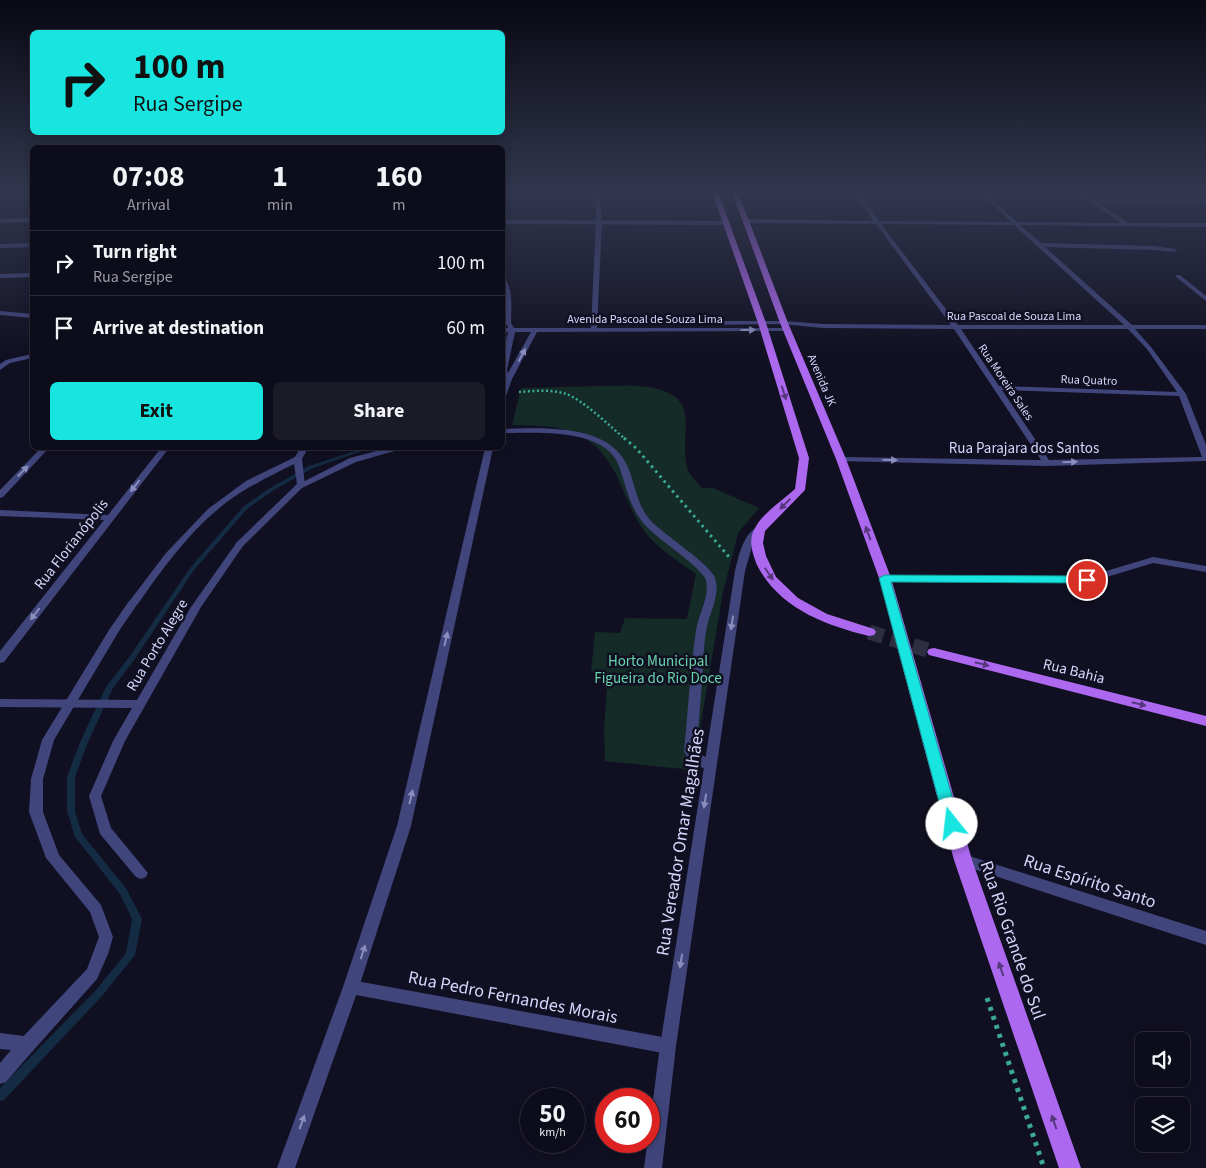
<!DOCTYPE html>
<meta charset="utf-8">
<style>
:root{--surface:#0d0c1a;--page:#1b1a27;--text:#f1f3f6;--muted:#9a9ba2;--line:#2d2c39;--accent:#18e4e0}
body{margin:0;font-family:"Source Sans 3",sans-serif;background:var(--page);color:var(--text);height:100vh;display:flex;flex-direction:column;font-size:19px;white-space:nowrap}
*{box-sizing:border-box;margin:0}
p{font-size:16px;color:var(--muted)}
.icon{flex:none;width:28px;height:28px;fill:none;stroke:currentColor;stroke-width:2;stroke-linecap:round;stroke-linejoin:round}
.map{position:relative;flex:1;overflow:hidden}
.panel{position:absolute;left:30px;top:145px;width:475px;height:305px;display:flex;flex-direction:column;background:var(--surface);border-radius:8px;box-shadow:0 2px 12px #0003,0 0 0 1px var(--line)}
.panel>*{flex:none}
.banner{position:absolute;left:30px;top:30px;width:475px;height:105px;border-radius:8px;box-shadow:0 2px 12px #0003,0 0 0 1px var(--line);background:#18e4e0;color:#111;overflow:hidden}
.tools{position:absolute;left:1135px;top:1032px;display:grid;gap:10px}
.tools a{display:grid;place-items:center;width:55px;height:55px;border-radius:8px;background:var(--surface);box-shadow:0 2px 12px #0003,0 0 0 1px var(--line);font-size:25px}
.speed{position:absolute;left:520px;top:1088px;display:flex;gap:10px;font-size:25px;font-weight:700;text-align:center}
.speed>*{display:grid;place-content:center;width:65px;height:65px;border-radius:50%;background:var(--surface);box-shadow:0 2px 12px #0003,0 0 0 1px var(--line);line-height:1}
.speed small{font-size:12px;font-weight:400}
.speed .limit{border:8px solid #d22;background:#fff;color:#111}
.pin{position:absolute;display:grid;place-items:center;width:42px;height:42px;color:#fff;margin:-21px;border:2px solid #fff;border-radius:50%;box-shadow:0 1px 5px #0007}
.me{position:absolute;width:55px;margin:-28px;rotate:344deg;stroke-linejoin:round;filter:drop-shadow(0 0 4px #0008)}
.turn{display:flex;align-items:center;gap:18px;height:105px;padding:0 20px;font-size:22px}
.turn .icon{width:65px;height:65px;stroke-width:2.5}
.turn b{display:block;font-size:35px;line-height:42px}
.eta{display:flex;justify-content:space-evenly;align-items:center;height:85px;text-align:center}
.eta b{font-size:30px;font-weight:700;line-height:35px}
.button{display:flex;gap:10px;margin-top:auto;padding:10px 20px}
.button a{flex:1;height:58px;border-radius:8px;background:var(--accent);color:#111;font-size:20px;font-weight:700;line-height:58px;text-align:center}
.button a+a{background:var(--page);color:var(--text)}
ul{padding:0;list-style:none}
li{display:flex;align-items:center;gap:15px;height:65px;padding:0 20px;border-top:1px solid var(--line)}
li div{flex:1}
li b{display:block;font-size:19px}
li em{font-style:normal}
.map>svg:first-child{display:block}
.green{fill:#142b27}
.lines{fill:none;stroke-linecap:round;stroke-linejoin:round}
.stream{fill:#132b43;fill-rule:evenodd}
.primary-tunnel{stroke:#2e2e43;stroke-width:15;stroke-dasharray:15 8;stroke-linecap:butt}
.path-far2{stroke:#3ba995;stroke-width:2.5;stroke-dasharray:2 2.5;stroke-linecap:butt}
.path-far1{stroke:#3ba995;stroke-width:3;stroke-dasharray:2.5 4;stroke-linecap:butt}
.path{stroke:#3ba995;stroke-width:5;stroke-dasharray:4 5.5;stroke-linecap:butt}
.service{fill:#40457c;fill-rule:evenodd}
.pedestrian{fill:#40457c;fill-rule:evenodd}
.minor{fill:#40457c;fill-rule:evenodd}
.tertiary{fill:#40457c;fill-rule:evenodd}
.primary{fill:#ac68ef;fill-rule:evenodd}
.oneway{fill:#8a8ebc}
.oneway2{fill:#57387e}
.route{fill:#18e4e0;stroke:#109492}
.labels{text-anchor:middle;stroke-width:5;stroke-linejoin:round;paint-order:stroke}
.far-street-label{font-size:12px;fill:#d5d6fb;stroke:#111022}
.street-label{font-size:15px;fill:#d5d6fb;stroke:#111022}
.park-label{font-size:15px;fill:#69d3ac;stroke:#111022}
.near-street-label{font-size:18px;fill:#d5d6fb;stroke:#111022}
</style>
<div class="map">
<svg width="1206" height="1168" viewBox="0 0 1206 1168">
<rect width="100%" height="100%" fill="#111022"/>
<path class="green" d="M600,386C619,386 640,384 658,389C703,401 677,437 688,470C690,476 697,482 702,488H713L759,508L738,533L734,549L723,592L693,770L605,761L604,729L608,675L591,672L595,632L620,633L625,618L687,619L696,574C679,562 654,546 643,529C631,512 625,493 616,474C591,427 561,426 512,425L521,388Z"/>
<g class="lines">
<path class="stream" d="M364,448H371L313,468L274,490L247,509L194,570L134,660L113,688L88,742L75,777V811L82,834L126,888L142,919L135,955L102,996L4,1100L0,1101V1088L96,990L126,953L132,919L120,894L75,837L67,811V777L80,742L106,687L130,656L190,568L243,507L270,488L309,466Z"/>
<path class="primary-tunnel" d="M869,632L934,652"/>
<path class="path-far2" d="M519,392C533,391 552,389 566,394C582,399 611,427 625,439"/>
<path class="path-far1" d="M624,438L636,448L729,557"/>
<path class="path" d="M987,998L1044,1168"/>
<path class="service" d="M502,275C514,286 511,309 511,324L508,326L505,324Z
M133,600L138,603L119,631L54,740L43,779V812L59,855L101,905L113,937L108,954L97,979L31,1053L25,1055L19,1053L17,1047L19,1041L87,969L99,937L90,912L46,858L29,812L31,779L42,740L109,630L129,601Z"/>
<path class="pedestrian" d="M502,429C540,428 608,423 627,465C636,485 636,506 653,523C665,535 711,565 715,578C720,592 712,609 708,622C704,637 704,653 703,668C701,695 699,723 696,751C702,757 712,758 716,765L714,768C703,772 690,761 684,752C688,712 690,671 696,631C698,615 710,597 706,580C702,568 658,539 647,527C630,510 627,489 619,466C605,427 536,433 502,433Z
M388,448H399L398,450L356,462L304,487L301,488L297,485L350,458Z"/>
<path class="minor" d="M855,192H859L879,221L1011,222L980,192H984L1017,222L1121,223L1077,192H1081L1095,201L1206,200V202L1099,203L1128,223H1206V227L1020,225L1041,243L1154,246L1176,249L1177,250L1174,252L1154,250L1045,247L1132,325H1206V329H1135L1151,347L1186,394L1206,445V461L1047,466L838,461V457H841L1041,460L954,329L823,328L782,324L781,323L784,321L823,324L951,325L876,224L746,223L743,221L746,219L873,221ZM881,224L1014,225L1124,325H958ZM961,329H1128L1147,349L1177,392L999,386ZM1002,390L1179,396L1202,457L1049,460Z
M32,218V222L0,223V219Z
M502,220L725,221L728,223L725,225L502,224Z
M32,243V247L0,248V244Z
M32,273V277L0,278V274Z
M1176,275H1180L1206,296V301L1176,277Z
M0,311L32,314V318L0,315Z
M32,354V358L10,363L0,370V364L6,360Z
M41,448H49L3,497L0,498V490Z
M161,448H169L4,662L0,663V651L104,520L0,516V510L108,515Z
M300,448H308L302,459L305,485L243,546L201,607L125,741L101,796L111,828L148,873L146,877L141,879L136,877L100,834L89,796L113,741L132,708L0,707V699L137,700L191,607L237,542L297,484L294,464C272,475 251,485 231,499C192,527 164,567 137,605L133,606L128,603L166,553L208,509L246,481L295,457Z
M1153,557L1206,566V572L1153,563L1087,583L885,581L880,578L885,575L1086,577Z
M963,854L1206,931V945L958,864L956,860L958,856Z
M351,980L668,1038L674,1040L676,1046L674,1052L668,1054L351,994L346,992L343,987L346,982Z
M0,1033L24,1036L30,1038L33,1047L31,1053L6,1082L0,1084V1063L11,1050L0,1049Z"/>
<path class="tertiary" d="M595,192H599L602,221L597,328H787L790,330L789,331L537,332L512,379L506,396L502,398V384L504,379C498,365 505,346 508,332H502V328H508L507,323H511L514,328H591L596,221ZM515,332H531L508,373L507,370Z
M784,321L787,323L786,324L700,325L697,323L700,321Z
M485,448H493L411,826L359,987L295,1168H277L343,987L397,826Z
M760,526L765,529L753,543L745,571L676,1046L662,1168H644L660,1046L735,571C739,556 743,532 760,526Z"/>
<path class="primary" d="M712,192H718L766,323L809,458L805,490L765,531L763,543L766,556L776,577L798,598L827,614L874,629L876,632L874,635L869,636C825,625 781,609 758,567C753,556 748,541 754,530C762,513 782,501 795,489L799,458L758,323Z
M732,192H738L788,323L846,459L891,578L972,860L1081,1168H1059L954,860L879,578L836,459L780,323Z
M934,648L1206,716V726L929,655L927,652L929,649Z"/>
</g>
<defs><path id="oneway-solid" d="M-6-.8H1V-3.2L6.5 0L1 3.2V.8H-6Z" transform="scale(1.25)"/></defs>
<g class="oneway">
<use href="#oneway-solid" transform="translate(748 330)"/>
<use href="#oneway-solid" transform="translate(522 355) rotate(-62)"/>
<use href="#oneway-solid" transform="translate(890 460) rotate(1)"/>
<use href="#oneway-solid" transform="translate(1070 462) rotate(-1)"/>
<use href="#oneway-solid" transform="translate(23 471) rotate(-46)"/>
<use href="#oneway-solid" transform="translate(135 486) rotate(128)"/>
<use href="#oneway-solid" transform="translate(35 614) rotate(128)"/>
<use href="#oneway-solid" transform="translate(732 623) rotate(99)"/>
<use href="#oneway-solid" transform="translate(446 639) rotate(-77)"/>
<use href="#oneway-solid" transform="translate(411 797) rotate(-77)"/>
<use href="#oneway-solid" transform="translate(705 801) rotate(99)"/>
<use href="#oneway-solid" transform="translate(363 952) rotate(-72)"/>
<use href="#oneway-solid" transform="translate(681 961) rotate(99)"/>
<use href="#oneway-solid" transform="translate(302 1122) rotate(-70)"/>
</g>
<g class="oneway2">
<use href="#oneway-solid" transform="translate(784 393) rotate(72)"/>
<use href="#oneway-solid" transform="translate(785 504) rotate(136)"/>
<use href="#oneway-solid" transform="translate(868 533) rotate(-110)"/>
<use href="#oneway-solid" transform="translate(769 574) rotate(56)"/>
<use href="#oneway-solid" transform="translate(982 664) rotate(14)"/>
<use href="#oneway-solid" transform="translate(1139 704) rotate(14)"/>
<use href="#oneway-solid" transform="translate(1001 969) rotate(-109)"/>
<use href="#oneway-solid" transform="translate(1054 1122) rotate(-109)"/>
</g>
<linearGradient id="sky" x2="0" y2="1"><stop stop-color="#090913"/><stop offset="0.54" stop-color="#32374f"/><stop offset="1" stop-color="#32374f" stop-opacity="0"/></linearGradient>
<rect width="1206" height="355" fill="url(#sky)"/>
<path class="route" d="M885,575L1087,576L1092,580L1087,583L891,582L960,824L958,828L952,830L947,828L945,824L879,578Z"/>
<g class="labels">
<g class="far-street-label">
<text x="1014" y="320">Rua Pascoal de Souza Lima</text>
<text x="645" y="323">Avenida Pascoal de Souza Lima</text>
<text transform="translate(822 380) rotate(67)" y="4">Avenida JK</text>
<text transform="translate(1089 380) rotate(2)" y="4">Rua Quatro</text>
<text transform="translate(1006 382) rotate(56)" y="4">Rua Moreira Sales</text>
</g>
<g class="street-label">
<text x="1024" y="453">Rua Parajara dos Santos</text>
<text transform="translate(71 544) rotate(-52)" y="5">Rua Florianópolis</text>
<text transform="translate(157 645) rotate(-59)" y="5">Rua Porto Alegre</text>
<text transform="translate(1074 671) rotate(14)" y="5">Rua Bahia</text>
</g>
<g class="park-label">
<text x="658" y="666">Horto Municipal<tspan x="658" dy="17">Figueira do Rio Doce</tspan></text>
</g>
<g class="near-street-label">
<text transform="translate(680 842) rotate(-81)" y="6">Rua Vereador Omar Magalhães</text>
<text transform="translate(1090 881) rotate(18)" y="6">Rua Espírito Santo</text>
<text transform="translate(1013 940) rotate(71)" y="6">Rua Rio Grande do Sul</text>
<text transform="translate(513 997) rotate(11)" y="6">Rua Pedro Fernandes Morais</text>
</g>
</g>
</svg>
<div class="tools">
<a><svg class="icon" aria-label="sound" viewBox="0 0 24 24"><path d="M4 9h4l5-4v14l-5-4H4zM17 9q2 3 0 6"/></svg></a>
<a><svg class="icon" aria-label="layers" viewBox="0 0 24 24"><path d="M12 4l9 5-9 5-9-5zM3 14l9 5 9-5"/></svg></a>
</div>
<div class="speed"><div>50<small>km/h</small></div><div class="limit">60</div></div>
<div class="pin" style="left:1087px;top:580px;background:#d93025"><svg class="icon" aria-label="arrive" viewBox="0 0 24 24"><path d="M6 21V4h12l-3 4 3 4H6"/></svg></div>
<svg class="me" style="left:952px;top:824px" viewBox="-20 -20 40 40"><circle r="19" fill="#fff"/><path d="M0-13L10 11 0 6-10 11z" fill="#18e4e0"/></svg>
<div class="banner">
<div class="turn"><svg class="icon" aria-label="right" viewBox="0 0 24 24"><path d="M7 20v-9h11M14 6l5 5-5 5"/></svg><div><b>100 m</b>Rua Sergipe</div></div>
</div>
<section class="panel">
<div class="eta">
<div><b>07:08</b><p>Arrival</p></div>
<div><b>1</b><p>min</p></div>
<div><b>160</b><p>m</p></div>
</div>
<ul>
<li><svg class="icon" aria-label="right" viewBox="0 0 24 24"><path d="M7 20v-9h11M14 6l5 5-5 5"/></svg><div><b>Turn right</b><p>Rua Sergipe</p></div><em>100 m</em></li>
<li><svg class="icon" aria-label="arrive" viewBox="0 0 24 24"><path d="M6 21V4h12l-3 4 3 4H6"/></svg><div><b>Arrive at destination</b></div><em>60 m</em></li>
</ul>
<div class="button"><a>Exit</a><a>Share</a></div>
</section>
</div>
